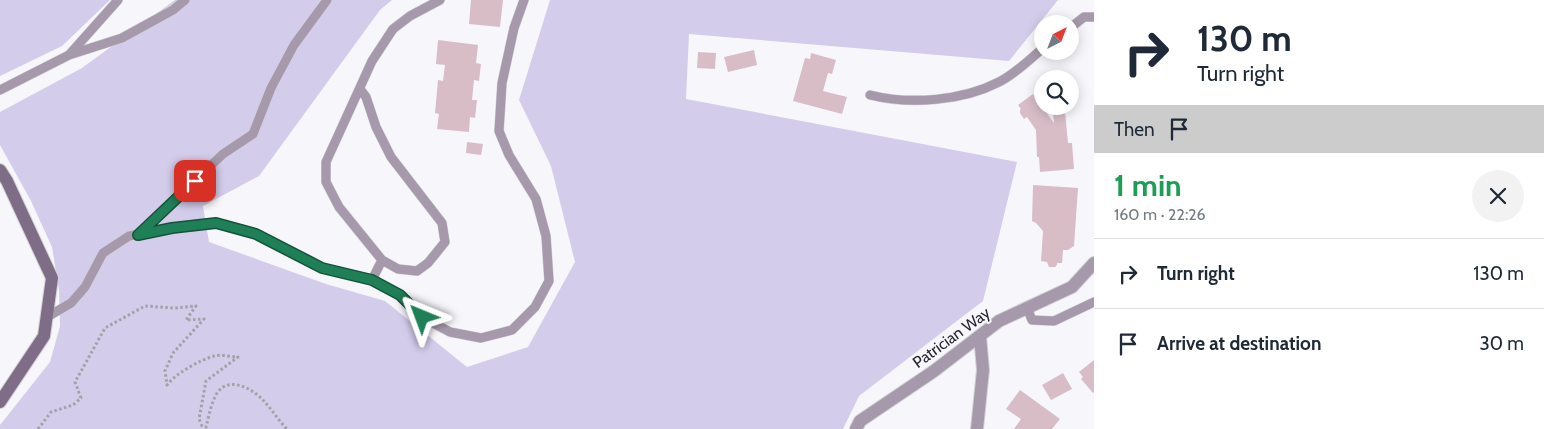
<!DOCTYPE html>
<meta charset="utf-8">
<style>
:root{--surface:#fff;--page:#f2f2f3;--text:#1f2937;--muted:#747a83;--line:#e0e1e3}
body{margin:0;font-family:Cabin,sans-serif;background:var(--page);color:var(--text);height:100vh;display:flex;flex-direction:column;font-size:19px;white-space:nowrap}
*{box-sizing:border-box;margin:0}
p{font-size:16px;color:var(--muted)}
.icon{flex:none;width:28px;height:28px;fill:none;stroke:currentColor;stroke-width:2;stroke-linecap:round;stroke-linejoin:round}
.map{position:relative;flex:1;overflow:hidden}
.panel{display:flex;flex-direction:column;background:var(--surface);width:450px}
.panel>*{flex:none}
.top-card{background:#fff;color:var(--text);overflow:hidden}
.needle{width:32px;rotate:42deg}
.tools{position:absolute;left:1034px;top:15px;display:grid;gap:10px}
.tools a{display:grid;place-items:center;width:45px;height:45px;border-radius:50%;background:var(--surface);box-shadow:0 2px 12px #0003;font-size:25px}
.pin{position:absolute;display:grid;place-items:center;width:42px;height:42px;color:#fff;margin:-21px;border-radius:10px;box-shadow:0 2px 8px #0006}
.me{position:absolute;width:55px;margin:-28px;rotate:316deg;stroke-linejoin:round;filter:drop-shadow(0 0 4px #0008)}
.turn{display:flex;align-items:center;gap:18px;height:105px;padding:0 20px;font-size:22px}
.turn .icon{width:65px;height:65px;stroke-width:2.5}
.turn b{display:block;font-size:35px;line-height:42px}
.then{display:flex;align-items:center;height:48px;padding:0 20px;background:#0003;gap:10px;font-size:19px}
.round{display:grid;place-items:center;flex:none;width:52px;height:52px;border-radius:26px;background:var(--page)}
.headline{display:flex;align-items:center;justify-content:space-between;height:85px;padding:0 20px}
h1{font-size:30px;font-weight:800;line-height:38px;color:#1e9e55}
ul{padding:0;list-style:none}
li{display:flex;align-items:center;gap:15px;height:70px;padding:0 20px;border-top:1px solid var(--line)}
li div{flex:1}
li b{display:block;font-size:19px}
li em{font-style:normal}
main{display:flex;flex:1;min-height:0}
.map>svg:first-child{display:block}
.green{fill:#d3cceb}
.building{fill:#d8bdc7}
.lines{fill:none;stroke-linecap:round;stroke-linejoin:round}
.lane-casing{stroke:#d2d0d6;stroke-width:10}
.street-casing{stroke:#d2d0d6;stroke-width:14}
.secondary-casing{stroke:#d2d0d6;stroke-width:14}
.path{stroke:#a3a1a8;stroke-width:3;stroke-dasharray:2.5 2.5;stroke-linecap:butt}
.lane{stroke:#a699ab;stroke-width:9}
.street{stroke:#a699ab;stroke-width:12}
.secondary{stroke:#7f6c86;stroke-width:12}
.route-casing{stroke:#145339;stroke-width:12}
.route{stroke:#1f8057;stroke-width:9}
.labels{text-anchor:middle;stroke-width:4;stroke-linejoin:round;paint-order:stroke}
.street-label{font-size:16px;fill:#28252f;stroke:#f7f6fb}
</style>
<main>
<div class="map">
<svg width="1094" height="429" viewBox="0 0 1094 429">
<rect width="100%" height="100%" fill="#f7f6fb"/>
<path class="green" d="M0,0H110L62,46L0,76Z
M175,0H392L380,10L259,176L203,206L209,242L326,284L385,301L467,367L528,347L575,262L551,166L519,100L550,0H1058L1009,61L689,34L686,99L1017,162L983,301L859,396L843,429H0V425L50,362L60,326L59,290L52,247L31,201L0,145V112L82,68Z"/>
<path class="building" d="M471,0H503L500,27L469,24Z
M438,40L478,45L476,63L481,64L479,81L474,80L472,100H477L475,118L470,117L469,132L437,129L439,114L435,113L438,80L443,81L445,65L436,64Z
M754,50L757,65L728,72L724,57Z
M698,52L716,53L715,69L697,68Z
M811,53L836,60L832,74L828,73L823,91L847,97L842,114L793,101L805,58L810,59Z
M1033,94L1054,123L1053,113L1065,112L1068,143H1072L1074,169L1040,172L1039,157H1037L1036,130L1027,117L1024,119L1020,113V110L1021,109L1018,105Z
M467,142L483,144L481,155L466,153Z
M1033,185L1078,188L1074,246L1068,250H1063L1062,263H1057V265L1055,267H1049L1047,262L1041,261L1043,231L1036,223L1032,221Z
M1094,360V392L1093,393L1081,379L1083,377L1079,372Z
M1063,373L1072,389L1051,400L1042,385Z
M1020,390L1060,419L1052,429H1014L1021,419L1006,409Z"/>
<g class="lines">
<g class="lane-casing">
<path id="lane" d="M1070,28L1084,17H1094
M69,55L122,38L173,10L185,0
M360,89L366,97L376,127L391,157L442,223L445,242L428,263L417,271L398,269L382,260L339,207L326,182V162L372,61L393,29L410,16L440,0
M0,90L69,55L118,0
M870,95C910,105 962,101 999,82C1015,74 1029,60 1042,49
M138,235L223,154L253,134L271,88L294,45L327,0
M372,280L382,260
M1027,308L1032,320L1054,321L1094,302
M47,317L71,303L85,287L103,253L129,236L172,228L216,223L256,234L322,268L372,280L400,295L422,317L450,332L481,338L512,330L535,307L549,281L546,236L536,199L509,155L499,131L502,83L514,28L524,0"/>
</g>
<g class="street-casing">
<path id="street" d="M856,429L860,421L934,371L999,321L1072,287L1094,263
M977,429L983,370L980,336"/>
</g>
<g class="secondary-casing">
<path id="secondary" d="M0,170L7,181L52,278L44,336L0,402"/>
</g>
<path class="path" d="M38,429L51,412L73,405L81,398L75,382L105,328L145,306L174,308L196,306L186,320L204,319L173,353L165,371L167,385C176,373 200,360 214,356C221,354 231,357 238,357L206,381L199,419L202,426L206,427C209,416 211,403 217,393C229,376 251,388 262,399C271,408 278,420 287,429"/>
<use href="#lane" class="lane"/>
<use href="#street" class="street"/>
<use href="#secondary" class="secondary"/>
</g>
<g class="lines">
<g class="route-casing">
<path id="route" d="M195,181L138,235L172,228L216,223L256,234L322,268L372,280L400,295L422,317"/>
</g>
<use href="#route" class="route"/>
</g>
<g class="labels">
<g class="street-label">
<text transform="translate(951 337) rotate(-36)" y="6">Patrician Way</text>
</g>
</g>
</svg>
<div class="tools">
<a><svg class="needle" viewBox="-14 -14 28 28"><path d="M0-13l5 13h-10z" fill="#e53935"/><path d="M0 13l5-13h-10z" fill="#747a83"/></svg></a>
<a><svg class="icon" aria-label="search" viewBox="0 0 24 24"><circle cx="10" cy="10" r="6"/><path d="M15 15l6 6"/></svg></a>
</div>
<div class="pin" style="left:195px;top:181px;background:#d93025"><svg class="icon" aria-label="arrive" viewBox="0 0 24 24"><path d="M6 21V4h12l-3 4 3 4H6"/></svg></div>
<svg class="me" style="left:422px;top:317px" viewBox="-20 -20 40 40"><path d="M0-17L14 15 0 8-14 15z" fill="#1f8057" stroke="#fff" stroke-width="4"/></svg>
</div>
<section class="panel">
<div class="top-card">
<div class="turn"><svg class="icon" aria-label="right" viewBox="0 0 24 24"><path d="M7 20v-9h11M14 6l5 5-5 5"/></svg><div><b>130 m</b>Turn right</div></div>
<div class="then">Then<svg class="icon" aria-label="arrive" viewBox="0 0 24 24"><path d="M6 21V4h12l-3 4 3 4H6"/></svg></div>
</div>
<div class="headline"><div><h1>1 min</h1><p>160 m · 22:26</p></div><a class="round"><svg class="icon" aria-label="close" viewBox="0 0 24 24"><path d="M6 6l12 12M18 6L6 18"/></svg></a></div>
<ul>
<li><svg class="icon" aria-label="right" viewBox="0 0 24 24"><path d="M7 20v-9h11M14 6l5 5-5 5"/></svg><div><b>Turn right</b></div><em>130 m</em></li>
<li><svg class="icon" aria-label="arrive" viewBox="0 0 24 24"><path d="M6 21V4h12l-3 4 3 4H6"/></svg><div><b>Arrive at destination</b></div><em>30 m</em></li>
</ul>
</section>
</main>
